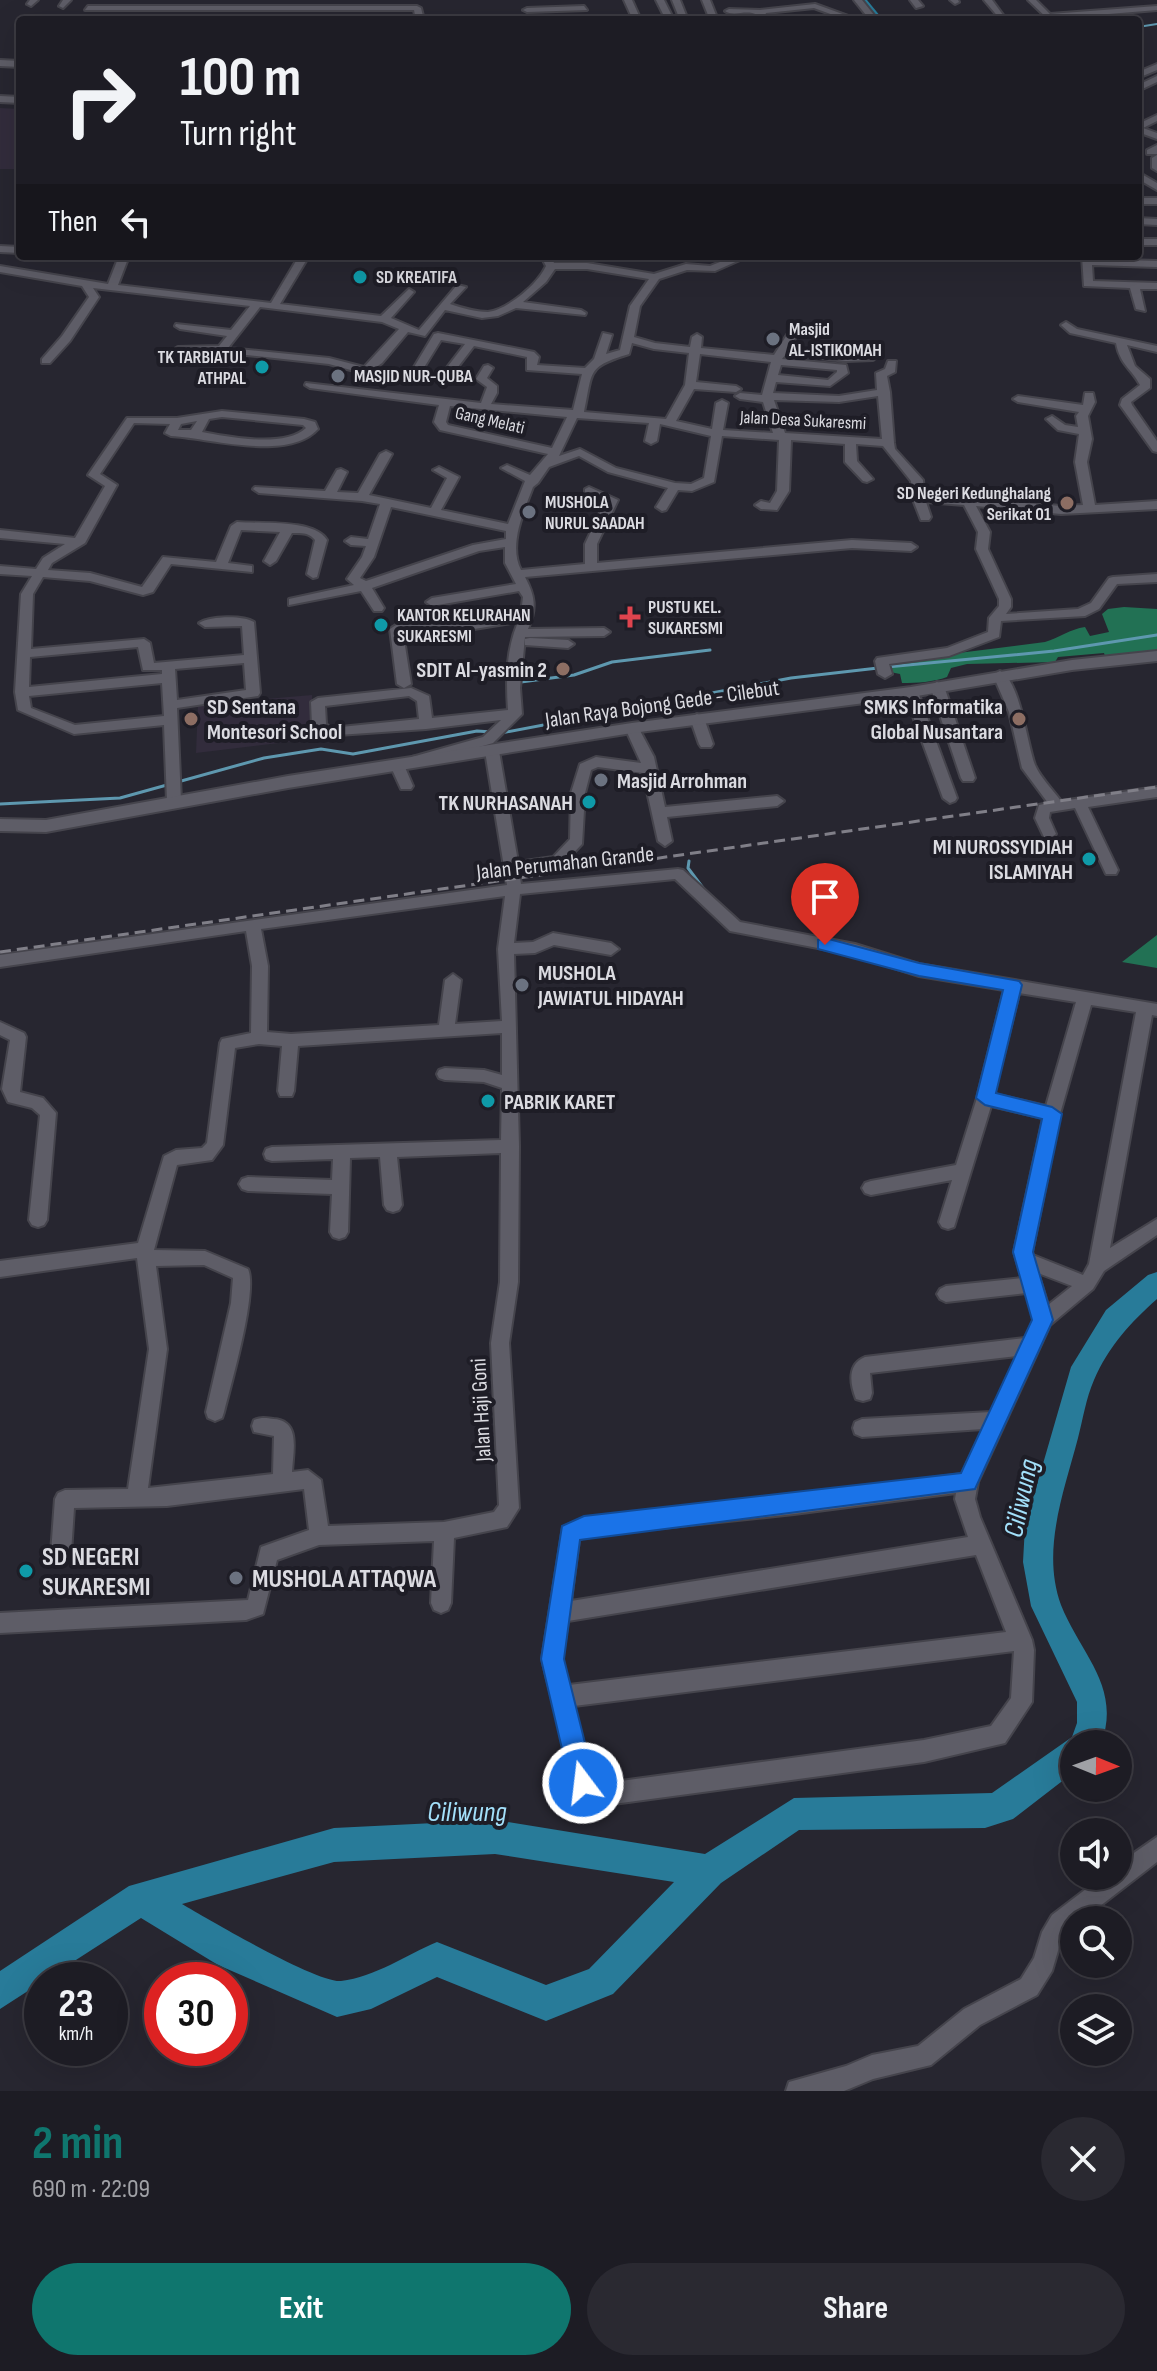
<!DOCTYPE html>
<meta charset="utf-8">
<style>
:root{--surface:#1d1c24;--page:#2a2931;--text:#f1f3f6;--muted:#a0a1a6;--line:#3b3a41;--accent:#0f766e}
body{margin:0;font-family:"Sofia Sans Condensed",sans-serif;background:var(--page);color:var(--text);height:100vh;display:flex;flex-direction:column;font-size:30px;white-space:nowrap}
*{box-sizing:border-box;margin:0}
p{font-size:26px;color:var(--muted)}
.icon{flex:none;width:44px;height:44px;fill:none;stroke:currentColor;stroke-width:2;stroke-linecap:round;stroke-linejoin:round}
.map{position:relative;height:2091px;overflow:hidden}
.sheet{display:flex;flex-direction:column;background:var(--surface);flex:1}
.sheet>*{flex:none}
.top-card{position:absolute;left:16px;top:16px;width:1126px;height:244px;border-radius:8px;box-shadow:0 8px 32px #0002,0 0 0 2px var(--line);background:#1d1c24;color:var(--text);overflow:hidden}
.needle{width:52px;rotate:91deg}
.controls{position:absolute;left:1060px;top:1730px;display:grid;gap:16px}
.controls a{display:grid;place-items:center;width:72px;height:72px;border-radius:50%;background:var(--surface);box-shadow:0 8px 32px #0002,0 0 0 2px var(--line);font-size:40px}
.speed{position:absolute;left:24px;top:1962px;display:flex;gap:16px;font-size:40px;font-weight:700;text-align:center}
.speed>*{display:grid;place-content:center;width:104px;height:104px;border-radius:50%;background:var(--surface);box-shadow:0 8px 32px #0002,0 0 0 2px var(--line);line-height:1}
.speed small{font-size:20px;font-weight:400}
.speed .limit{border:12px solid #d22;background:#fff;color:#111}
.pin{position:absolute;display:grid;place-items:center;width:68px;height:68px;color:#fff;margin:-82px -34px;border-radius:50% 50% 50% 0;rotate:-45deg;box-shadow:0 0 8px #0007}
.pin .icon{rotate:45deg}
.me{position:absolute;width:88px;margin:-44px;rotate:345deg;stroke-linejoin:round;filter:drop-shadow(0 0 6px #0008)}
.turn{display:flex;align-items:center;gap:28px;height:168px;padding:0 32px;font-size:36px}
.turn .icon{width:104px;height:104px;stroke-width:2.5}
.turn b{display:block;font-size:56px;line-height:68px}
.then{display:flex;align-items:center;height:76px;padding:0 32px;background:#0003;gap:16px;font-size:30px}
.round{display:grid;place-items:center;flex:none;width:84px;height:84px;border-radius:42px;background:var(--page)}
.summary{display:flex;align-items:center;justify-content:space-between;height:136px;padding:0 32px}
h1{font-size:48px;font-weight:700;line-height:60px;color:var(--accent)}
.button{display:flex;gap:16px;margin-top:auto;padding:16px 32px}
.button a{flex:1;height:92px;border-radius:48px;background:var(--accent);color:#fff;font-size:32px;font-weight:700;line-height:92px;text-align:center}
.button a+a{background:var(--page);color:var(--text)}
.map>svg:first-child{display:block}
.education{fill:#322c3c}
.forest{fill:#227154}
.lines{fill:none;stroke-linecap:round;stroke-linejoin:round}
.stream-far1{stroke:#5e98af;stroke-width:2}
.stream{stroke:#5e98af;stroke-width:3}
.canal{fill:#287b99;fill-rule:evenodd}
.river{fill:#287b99;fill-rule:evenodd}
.minor-casing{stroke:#45444c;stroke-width:4}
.secondary-casing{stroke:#45444c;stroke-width:4}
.minor{fill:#5e5d67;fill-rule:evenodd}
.secondary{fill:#5e5d67;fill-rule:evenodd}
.rail{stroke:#807f88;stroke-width:3;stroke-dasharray:11 6;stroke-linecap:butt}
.route{fill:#1a73e8;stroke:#114b97;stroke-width:2}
.culture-dot{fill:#0f9aa8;stroke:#1e1d26;stroke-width:3}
.worship-dot{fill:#6b7280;stroke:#1e1d26;stroke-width:3}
.education-dot{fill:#8d6e63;stroke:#1e1d26;stroke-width:3}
.health-dot{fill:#e0444e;stroke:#1e1d26;stroke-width:3}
.labels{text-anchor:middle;stroke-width:8;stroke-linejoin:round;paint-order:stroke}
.far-poi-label{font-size:18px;font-weight:bold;fill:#dbdbe1;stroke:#1e1d26;text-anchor:start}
.far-street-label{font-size:18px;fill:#dbdbe1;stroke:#1e1d26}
.poi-label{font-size:22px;font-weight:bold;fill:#dbdbe1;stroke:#1e1d26;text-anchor:end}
.street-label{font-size:22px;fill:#dbdbe1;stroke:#1e1d26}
.near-poi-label{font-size:26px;font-weight:bold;fill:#dbdbe1;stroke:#1e1d26;text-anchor:start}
.near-water-label{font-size:28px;font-style:italic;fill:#a3e0fa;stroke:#1e1d26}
</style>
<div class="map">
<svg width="1157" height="2091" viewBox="0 0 1157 2091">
<rect width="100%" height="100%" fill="#272630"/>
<path class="education" d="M0,108L20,109V169H0Z
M312,695V739L196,753L198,705Z"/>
<path class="forest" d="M1124,607L1157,609V654L1106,659L1104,653L1058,657L1055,662L967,664L951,668L947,677C934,682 917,683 902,683L900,674L890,672L887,666L895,661L1045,642C1059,638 1070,629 1085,627L1090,636L1109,632L1102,614L1108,609Z
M1157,935V968L1122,962Z"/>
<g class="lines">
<path class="stream-far1" d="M1138,27L1157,24"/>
<path class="stream" d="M887,667L1054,651L1157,635
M521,682L574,675L612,662L710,650
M501,733L791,678L878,668
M0,804L120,798L264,758L321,749L353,754L477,731L492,732
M689,861L688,868L706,892"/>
<path class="canal" d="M860,0H867L881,17V19H877Z"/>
<path class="river" d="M1157,1272V1299C1131,1322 1108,1347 1094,1380C1086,1398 1083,1419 1078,1438C1064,1492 1041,1550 1061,1605C1081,1655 1122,1687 1101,1744H1074V1772L1013,1819L985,1828L799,1830L721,1883L613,1994L546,2021L437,1977L371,2009L337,2017L218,1965L141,1918L0,2009V1971L129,1886L334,1828L495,1820L705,1854L794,1798L992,1793L1072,1737L1077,1723V1702L1031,1606L1023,1562L1025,1526L1071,1367L1106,1310L1148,1275ZM495,1854L674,1882L589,1969L546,1985L437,1942C406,1955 375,1977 341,1981C316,1983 208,1919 182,1904L334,1862Z"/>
<g class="minor-casing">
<path id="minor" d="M30,0H38L31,6L27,4Z
M63,0H71L63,8L59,6Z
M624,0H632L641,20H633Z
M656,0H664L674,20H666Z
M672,0H680L688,20H680Z
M702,0H710L718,20H710Z
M854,0H862L878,20H870Z
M910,0H918L923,6L916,8Z
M950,0H958L959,2L955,4Z
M984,0H992L1006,19H1000Z
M1028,0H1036L1050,14L1157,6V10L1048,19Z
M815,4L859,20H847L814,8L766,13L763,20H755L757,15C747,9 734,17 725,11L729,9L760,10Z
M88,6H417L421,8L424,20H416L414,10H85Z
M584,6L587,10L527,12L523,10L527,8Z
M0,60L20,61V67L0,66Z
M1157,64V70L1138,78V72Z
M1157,76V82L1138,91V85Z
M0,96L20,97V103L0,102Z
M1157,115V121L1143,128L1157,133V139L1138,132V124Z
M1157,145V154H1147V150Z
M1157,155V171L1152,168V158Z
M1138,172L1157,183V190L1138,179Z
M1138,198H1157V204H1138Z
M1138,218L1157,219V225L1138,224Z
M1138,239H1157V245H1138Z
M0,246L20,247V253L0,252Z
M119,256H129L118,285L271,303L299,256H309L280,304L381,316L409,289L414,292L391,318L419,330L457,285L466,287L450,304C462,308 475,312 488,312C507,310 538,284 546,266L541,256H551L554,263H587L654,274L686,264L710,266L735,256H749L715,271L687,270L659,279L640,306L634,337L655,343L690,347L692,337L697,334L702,337L701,348L774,355L790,330L794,329L799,332L789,348L846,355L870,354L874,348H882V352L873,360L846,361L786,354L782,359L846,365L848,373L830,386L776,382L773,393L839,396L877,390L876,373L885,369L888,361H896L895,372L887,376L890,392L894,443L895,449L923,480L924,495H928L1061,506L1083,505L1075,462L1079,434L1058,430L1046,419L1052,416L1065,425L1078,427L1076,416L1079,412L1018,402L1013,399L1018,396L1083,405L1085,393H1093L1095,402L1088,416L1092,439L1087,462L1095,505L1157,501V509L1061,514L976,506L990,532L988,549L1011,599V607L1006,614L1078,609L1091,603L1109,578L1113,577L1157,574V582L1117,584L1099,609L1085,616L1001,621L999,637L949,656L889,664L892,674L885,678L878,674L875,661L877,658L947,648L988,632L989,618L999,606V599L976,549L978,532L964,505L926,502L931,517L929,520H921L912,497L911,481L883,446L856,444L857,461L873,479L867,482L863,481L845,462V444L791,440L789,491L777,510L761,509L755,505L761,501L770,503L777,491L779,440L722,436L714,482L692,491L678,490L666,510L662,511L656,507L668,488L608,472L579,456L549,467L538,483L533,487C524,511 508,545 521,570L585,564V544L605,502L585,493V489L589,487L618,500L597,544V563L852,540L911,543L917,547L911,551L852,548L525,577C535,596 537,608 528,629L604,628L610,632L604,636L525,637L520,688L522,714L493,743L417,765L410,760L412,757L483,737L501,720L426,729L323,736L312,725L311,702L318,698L411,688L429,696L432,718L508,710C506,680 506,650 518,622L449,633H403L411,684L404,688L397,684L390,629L396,625H449L521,614L523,597L519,591L432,606L426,602L432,598L516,584L505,563V547L479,551L372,588L384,608L382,611H374L361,591L289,605V599L354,585L347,579L362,557L366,546L351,545L345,541L351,537L368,539L380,504L362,501L259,493L253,489L255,487L325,491L337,470L341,469L347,472L337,492L358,493L380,454L386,451L392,454L369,495L431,508L447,478L433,470L439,467L459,477L441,510L508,524L525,481L501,468L507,465L530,475L548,454L440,430L434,422L439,405L310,388L305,385L306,383L481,403L487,387L476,379L484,366L488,365L493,368L487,378L497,386V393L491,404L573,410L582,374L527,370V357L474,346L451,376L447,377L442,374L465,344L441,340L420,374L411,372L434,334L438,333L534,352L539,357L537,365L585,368L594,359L603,333L612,335L606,354L620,350L630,306L649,279L587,269H555L546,282L523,302L581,310L586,313L585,315L516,308L498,316L482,318L445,310L425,336L408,332L382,363L359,379L354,376L358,372L329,364L219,352H174L173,350L178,347L219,346L227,336L180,329L175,326L176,324L231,330L250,306L93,288L99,297L70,341L50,363H42V359L62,336L89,297L82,286L0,272V266L108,284ZM260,307L382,322L399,329L364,367L329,358L228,348ZM632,343L654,349L689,353L685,385L666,419L584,412C593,371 586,367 629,354ZM700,354L771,362L762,395L740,393L735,396L740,399L763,402L773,433L723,430L728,403L722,400L716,403L712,429L676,421L694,389L736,392L741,389L736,386L696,382ZM781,365L837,370V372L828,380L778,375ZM878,396L882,439L785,433L774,400L839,402ZM450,406L567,417L552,448L448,425L446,422ZM577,418L649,423L645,441L651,444L657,441L660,424L711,436L704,478L691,484L675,483L616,468L580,449L559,456ZM391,507L506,531V539L473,545L366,581L360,578L374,557ZM409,696L417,701L419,719L331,728L326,724L325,706Z
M1082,256H1092V259L1157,261V267L1092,265L1093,281L1157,283V289H1140L1145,311L1136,309L1130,288L1084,286Z
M1066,322L1077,329L1157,346V352L1127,345L1135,366L1150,379V388L1131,402L1132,405L1157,441V452L1153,451L1120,405L1122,399L1140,385C1132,369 1120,365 1116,343L1070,333L1061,325Z
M222,411L304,419L315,422L318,429C288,462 210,438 171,436L165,433L170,424L134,423L100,474L117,485L85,543L52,563L48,570L90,573L142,587L163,557L216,562L231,526L237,522C261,524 314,519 327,540L317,577L313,578L307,574L315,540C309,532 300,533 292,533L276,561L270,565L264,561L280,532L241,530L228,563L252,566V572L171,564L153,592L143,595L90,581L43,577L33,594L31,649L144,639L150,643L154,663L244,655L242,626L205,627L199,623C210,616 243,615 254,622L260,693L258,696L177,708L181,801L174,806L167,801L164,725L74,734L18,710L15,692L21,594L32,576L0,574V566L36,569L43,558L65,544L0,538V530L75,538L105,486L88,475L127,418H177ZM222,417L303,425L306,428C285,448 228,437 202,432L209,419ZM197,421L191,430H178L181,424ZM138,647L143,670H162V674L29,687L30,657ZM244,663L246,690L177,700L175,669ZM162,683L164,716L75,725L31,708L29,696Z
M530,638L568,640L574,644L568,648L525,645V639Z
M1000,671C1020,680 1027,744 1035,765C1040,777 1053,790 1061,801L1157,787V797L1088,807L1118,870L1116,874H1106L1075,808L1050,812L1049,818L1056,834L1049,839L1044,837L1035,818L1039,805L1048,803L1022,768L1009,712L993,675Z
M937,682L944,686L975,778L973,781H963L961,778L930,686Z
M911,688L918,692L957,798L955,801L950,803L943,798L904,692Z
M697,714L704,718L713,744L711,747H701L699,744L690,718Z
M632,724L637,725L654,757L665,807L777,796L784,801L777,806L667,817L672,841L665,846L658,841L643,773L598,767L591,770L585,793L582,844L562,865L519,872L521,884L678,869L683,870L740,922L855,944L919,964L1157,1004V1016L1152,1015L1110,1248L1157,1219V1235L1104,1271L1093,1289L1050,1325L978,1482L975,1499L980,1517L1032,1640L1034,1650L1032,1702L1005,1743L924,1762L606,1805L587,1800L575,1791L542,1659L563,1527L584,1518L794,1496L962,1474L983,1429L862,1437L855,1434L853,1428L855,1422L862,1419L991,1412L1017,1356L870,1373L872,1393L870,1399L863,1401L856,1399C850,1384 847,1364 865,1357L1025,1338L1034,1320L1026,1293L946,1302L940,1299L937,1294L940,1289L946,1286L1022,1278L1014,1252L1043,1118L991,1106L954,1227L948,1229L942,1227L939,1222L952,1180L871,1195L865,1193L862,1188L865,1183L871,1181L956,1165L977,1098L1004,990L919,976L854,955L730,931L675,879L520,894L514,943L533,942L553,933L611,943L619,949L611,955L554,945L535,953L514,954L519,1146L518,1282L509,1343L519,1508L507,1527L454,1538L451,1603L448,1610L441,1613L434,1610L431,1603L434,1541L319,1545L277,1560L263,1614L246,1620L0,1633V1613L248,1600L261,1547L309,1530L304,1489L167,1506L74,1508L71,1553L68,1560L61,1563L54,1560L51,1553L55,1499L58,1493L65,1490L128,1489L149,1349L137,1258L0,1277V1261L138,1243L164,1156L176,1150L202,1148L207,1143L220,1043L222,1039L251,1033L252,966L246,931L0,967V955L507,885L485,751L487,748L492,747L499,751L518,862L553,857L570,839L571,793L580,764L596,757L641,763L625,728ZM505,896L498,949L502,1021L455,1024L461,980L453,974L445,980L439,1025L291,1034L267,1032L268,966L261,929ZM1019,993L1076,1002L1046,1106L994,1094ZM1091,1005L1136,1012L1089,1264L1083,1275L1033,1255L1032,1252L1060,1114ZM502,1033V1075L484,1070L445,1068L439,1070L437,1074L439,1078L445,1080L484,1082L502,1088L501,1140L272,1147L266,1149L264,1154L266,1159L272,1161L333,1159L332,1180L248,1177L242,1179L239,1184L242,1189L248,1191L332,1194L330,1232L333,1237L339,1239L345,1237L348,1232L350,1158L380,1157L384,1205L387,1210L393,1212L399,1210L402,1205L397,1157L501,1153L500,1282L491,1343L499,1505L494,1512L444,1522L328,1526L321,1480L308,1470L292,1472C293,1451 301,1421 274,1419C266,1418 262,1417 254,1420L252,1426L254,1432L274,1436L273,1474L148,1488L167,1349L156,1266L204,1265L233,1278L231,1303L206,1412L208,1418L215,1421L222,1418L224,1412C231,1384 258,1291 248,1269L205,1251L154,1250L177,1165L212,1160L223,1145L235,1048L259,1044L282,1046L278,1091L280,1096H292L294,1091L298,1046ZM1038,1273L1072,1286L1048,1305ZM956,1493L955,1499L968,1537L571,1601L579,1540L586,1536L794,1514ZM976,1555L1006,1632L569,1685L562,1659L568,1621ZM1014,1651L1011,1698L991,1726L924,1740L606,1783L592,1776L574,1706Z
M397,760L404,765L413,786L411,789H401L390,765Z
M0,1022L24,1033L26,1037L20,1092L43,1098L56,1113L47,1220L44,1225L38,1227L32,1225L29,1220L40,1115L32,1108L8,1102L2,1089L10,1040L0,1035Z
M1157,1837V1862L1082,1920H1074V1926L1060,1944L1052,1971L1037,1995L980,2025L931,2065L873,2079L844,2091H786L789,2082L846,2066L872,2055L918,2046L964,2009L1021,1979L1034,1958L1042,1932L1052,1915L1103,1876H1118V1864Z"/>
</g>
<g class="secondary-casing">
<path id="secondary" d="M1157,651V661L1072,670L911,697L632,733L288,788L46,832L0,831V819L46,820L288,776L632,723L911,687L1072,660Z"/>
</g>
<use href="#minor" class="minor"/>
<use href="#secondary" class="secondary"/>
<path class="rail" d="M0,952L1157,787"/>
</g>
<path class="route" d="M825,938L919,963L1019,981L1022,985L996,1093L1052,1107L1062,1114L1033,1252L1053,1320L975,1489L580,1540L564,1659L595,1783L592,1791L583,1795L574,1791L570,1783L541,1659L562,1526L584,1516L961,1473L1032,1320L1013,1252L1042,1119L985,1105L976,1098L1003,990L919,976L818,949V940Z"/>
<g class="culture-dot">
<circle cx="360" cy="277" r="8"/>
<circle cx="262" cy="367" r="8"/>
<circle cx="381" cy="625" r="8"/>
<circle cx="589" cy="802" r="8"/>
<circle cx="1089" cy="859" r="8"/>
<circle cx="488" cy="1101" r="8"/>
<circle cx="26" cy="1571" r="8"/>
</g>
<g class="worship-dot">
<circle cx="773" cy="339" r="8"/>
<circle cx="338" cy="376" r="8"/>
<circle cx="529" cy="512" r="8"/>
<circle cx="601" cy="780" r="8"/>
<circle cx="522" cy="985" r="8"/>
<circle cx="236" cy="1578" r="8"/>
</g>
<g class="education-dot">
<circle cx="1067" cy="503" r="8"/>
<circle cx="563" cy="669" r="8"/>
<circle cx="191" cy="719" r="8"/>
<circle cx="1019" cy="719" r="8"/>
</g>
<path class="health-dot" d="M626 605h8v8h8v8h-8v8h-8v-8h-8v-8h8z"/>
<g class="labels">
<g class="far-poi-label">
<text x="376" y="283">SD KREATIFA</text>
<text x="789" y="335">Masjid<tspan x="789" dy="21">AL-ISTIKOMAH</tspan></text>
<text x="246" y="363" text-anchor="end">TK TARBIATUL<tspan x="246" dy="21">ATHPAL</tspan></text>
<text x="354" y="382">MASJID NUR-QUBA</text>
<text x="1051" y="499" text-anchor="end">SD Negeri Kedunghalang<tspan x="1051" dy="21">Serikat 01</tspan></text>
<text x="545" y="508">MUSHOLA<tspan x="545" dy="21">NURUL SAADAH</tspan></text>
<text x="648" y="613">PUSTU KEL.<tspan x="648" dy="21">SUKARESMI</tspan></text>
<text x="397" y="621">KANTOR KELURAHAN<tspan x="397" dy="21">SUKARESMI</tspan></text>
</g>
<g class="far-street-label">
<text transform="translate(490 420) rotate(13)" y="6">Gang Melati</text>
<text transform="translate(803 420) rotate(3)" y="6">Jalan Desa Sukaresmi</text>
</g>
<g class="poi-label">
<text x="547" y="677">SDIT Al-yasmin 2</text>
<text x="207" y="714" text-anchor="start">SD Sentana<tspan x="207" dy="25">Montesori School</tspan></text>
<text x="1003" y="714">SMKS Informatika<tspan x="1003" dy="25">Global Nusantara</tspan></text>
<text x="617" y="788" text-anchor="start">Masjid Arrohman</text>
<text x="573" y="810">TK NURHASANAH</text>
<text x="1073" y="854">MI NUROSSYIDIAH<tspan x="1073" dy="25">ISLAMIYAH</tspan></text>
<text x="538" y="980" text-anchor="start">MUSHOLA<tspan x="538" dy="25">JAWIATUL HIDAYAH</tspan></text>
<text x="504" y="1109" text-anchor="start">PABRIK KARET</text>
</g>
<g class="street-label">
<text transform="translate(662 703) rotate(-8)" y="8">Jalan Raya Bojong Gede - Cilebut</text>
<text transform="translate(565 862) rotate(-6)" y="8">Jalan Perumahan Grande</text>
<text transform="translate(480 1410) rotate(-93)" y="8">Jalan Haji Goni</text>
</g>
<g class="near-poi-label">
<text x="42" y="1565">SD NEGERI<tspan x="42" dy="30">SUKARESMI</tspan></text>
<text x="252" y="1587">MUSHOLA ATTAQWA</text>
</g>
<g class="near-water-label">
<text transform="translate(1020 1498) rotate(-78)" y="10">Ciliwung</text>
<text x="467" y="1821">Ciliwung</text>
</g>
</g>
</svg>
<div class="controls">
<a><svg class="needle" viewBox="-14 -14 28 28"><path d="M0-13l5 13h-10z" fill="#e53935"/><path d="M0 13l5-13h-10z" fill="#a0a1a6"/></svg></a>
<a><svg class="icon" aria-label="sound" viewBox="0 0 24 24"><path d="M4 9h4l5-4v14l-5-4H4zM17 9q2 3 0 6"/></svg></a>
<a><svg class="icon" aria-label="search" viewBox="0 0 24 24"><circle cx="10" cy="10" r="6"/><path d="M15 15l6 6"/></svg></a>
<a><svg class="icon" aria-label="layers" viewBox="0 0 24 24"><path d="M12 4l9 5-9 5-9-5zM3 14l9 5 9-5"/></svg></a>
</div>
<div class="speed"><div>23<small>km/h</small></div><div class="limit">30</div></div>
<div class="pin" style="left:825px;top:945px;background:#d93025"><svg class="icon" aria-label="arrive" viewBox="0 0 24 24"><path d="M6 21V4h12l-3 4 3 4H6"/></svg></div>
<svg class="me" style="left:583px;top:1783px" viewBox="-20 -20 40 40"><circle r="17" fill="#1a73e8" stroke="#fff" stroke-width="3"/><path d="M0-11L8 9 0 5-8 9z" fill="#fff"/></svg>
<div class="top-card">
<div class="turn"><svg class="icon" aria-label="right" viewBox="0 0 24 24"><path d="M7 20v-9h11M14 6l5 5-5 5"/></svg><div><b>100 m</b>Turn right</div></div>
<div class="then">Then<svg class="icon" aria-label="left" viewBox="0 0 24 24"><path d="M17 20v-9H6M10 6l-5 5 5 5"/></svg></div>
</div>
</div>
<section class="sheet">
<div class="summary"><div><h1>2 min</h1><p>690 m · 22:09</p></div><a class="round"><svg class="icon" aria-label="close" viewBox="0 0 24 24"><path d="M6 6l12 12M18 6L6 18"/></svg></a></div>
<div class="button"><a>Exit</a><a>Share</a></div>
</section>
